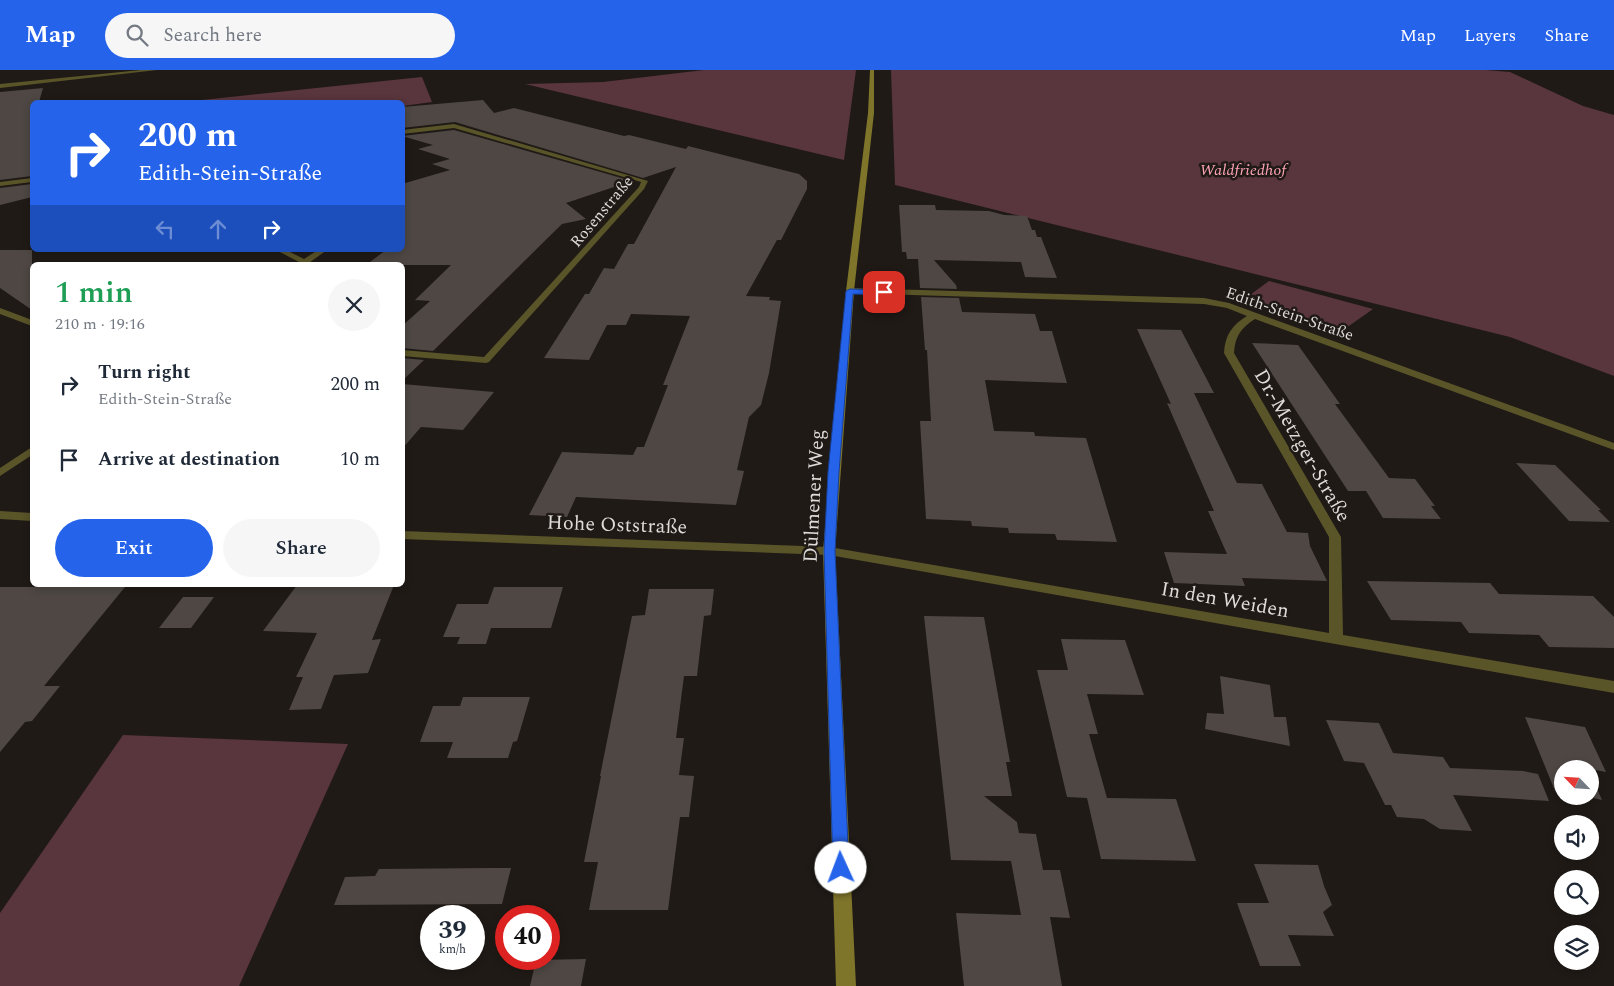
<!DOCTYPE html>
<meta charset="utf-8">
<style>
:root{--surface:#fff;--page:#f6f6f7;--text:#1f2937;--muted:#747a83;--accent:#2563eb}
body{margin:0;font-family:Spectral,serif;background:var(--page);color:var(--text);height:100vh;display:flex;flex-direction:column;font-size:19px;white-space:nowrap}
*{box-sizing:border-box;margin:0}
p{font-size:16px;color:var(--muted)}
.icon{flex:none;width:28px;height:28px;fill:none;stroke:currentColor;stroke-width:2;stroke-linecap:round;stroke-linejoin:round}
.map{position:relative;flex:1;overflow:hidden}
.drawer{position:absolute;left:30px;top:192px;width:375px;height:325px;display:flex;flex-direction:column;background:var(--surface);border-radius:8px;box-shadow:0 2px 8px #0003}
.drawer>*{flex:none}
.banner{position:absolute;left:30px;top:30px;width:375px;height:152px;border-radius:8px;box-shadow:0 2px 8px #0003;background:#2563eb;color:#fff;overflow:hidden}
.needle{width:32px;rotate:295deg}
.controls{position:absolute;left:1554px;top:690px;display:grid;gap:10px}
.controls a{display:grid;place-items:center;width:45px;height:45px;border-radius:50%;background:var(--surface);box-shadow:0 2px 8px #0003;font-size:25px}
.speed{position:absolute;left:420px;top:835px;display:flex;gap:10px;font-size:25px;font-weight:700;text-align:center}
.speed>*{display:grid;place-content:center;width:65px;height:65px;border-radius:50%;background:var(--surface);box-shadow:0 2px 8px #0003;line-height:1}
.speed small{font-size:12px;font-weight:400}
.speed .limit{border:8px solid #d22;background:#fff;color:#111}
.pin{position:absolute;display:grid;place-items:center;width:42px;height:42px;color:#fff;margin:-21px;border-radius:10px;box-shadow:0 2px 8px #0006}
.me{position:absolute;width:55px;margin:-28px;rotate:358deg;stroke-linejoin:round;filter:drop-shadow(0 0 4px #0008)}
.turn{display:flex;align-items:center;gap:18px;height:105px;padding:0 25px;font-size:22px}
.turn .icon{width:65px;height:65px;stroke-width:2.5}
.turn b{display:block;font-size:35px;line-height:42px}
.lanes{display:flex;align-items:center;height:48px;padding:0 25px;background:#0003;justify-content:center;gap:25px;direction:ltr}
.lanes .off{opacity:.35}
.round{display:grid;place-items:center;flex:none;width:52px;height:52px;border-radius:26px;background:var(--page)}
.head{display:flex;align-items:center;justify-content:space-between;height:85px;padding:0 25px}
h1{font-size:30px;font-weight:600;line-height:38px;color:#1e9e55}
.cta{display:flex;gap:10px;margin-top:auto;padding:10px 25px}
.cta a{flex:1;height:58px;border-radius:30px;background:var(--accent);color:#fff;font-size:20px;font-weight:600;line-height:58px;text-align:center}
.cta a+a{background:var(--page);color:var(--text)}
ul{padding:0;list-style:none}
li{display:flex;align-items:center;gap:15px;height:75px;padding:0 25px}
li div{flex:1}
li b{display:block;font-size:19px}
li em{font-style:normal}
header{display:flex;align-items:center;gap:30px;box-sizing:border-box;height:70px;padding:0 25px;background:var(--accent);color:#fff}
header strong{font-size:24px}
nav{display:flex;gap:28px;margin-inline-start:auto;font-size:18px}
.search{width:350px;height:45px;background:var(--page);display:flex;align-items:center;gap:12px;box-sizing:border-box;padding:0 18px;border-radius:28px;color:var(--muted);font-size:19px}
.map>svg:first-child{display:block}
.green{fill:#59353d}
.building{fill:#4e4744}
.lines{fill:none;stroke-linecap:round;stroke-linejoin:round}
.street{fill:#5a5429;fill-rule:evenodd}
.secondary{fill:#7e742a;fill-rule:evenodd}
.route{fill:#2563eb;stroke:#184099}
.labels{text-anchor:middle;stroke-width:5;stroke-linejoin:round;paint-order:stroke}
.far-park-label{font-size:16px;font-style:italic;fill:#fda3b5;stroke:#1f1a16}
.far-street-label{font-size:16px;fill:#dedbd8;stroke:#1f1a16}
.street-label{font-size:20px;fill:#dedbd8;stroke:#1f1a16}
</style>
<header>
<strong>Map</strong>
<div class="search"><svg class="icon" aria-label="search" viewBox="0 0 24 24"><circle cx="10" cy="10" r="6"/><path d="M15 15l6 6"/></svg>Search here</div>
<nav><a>Map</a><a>Layers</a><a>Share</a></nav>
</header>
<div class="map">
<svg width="1614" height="916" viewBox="0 0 1614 916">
<rect width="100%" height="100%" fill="#1f1a16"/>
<path class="green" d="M704,0H856L844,90L525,14L603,12Z
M891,0H1486L1510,2L1583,36L1614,45V306L1510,267L895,115Z
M422,7L432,32L403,36L402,32H183Z
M1269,211L1373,239L1339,263L1243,230Z
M123,665L348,674L239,916H0V843Z"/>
<path class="building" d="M43,18L39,32H32V106L0,110V22Z
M483,30L494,43L514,38L624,66L629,65L686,79L688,76L799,104L807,111V119L781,170H777L746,226L770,227L769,230L781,231L769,303L761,335L749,347L737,400L744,401L736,435L576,427L567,447L529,445L562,382L633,385L637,377H644L668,315H663L690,246L631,244L626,255H607L589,290L544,288L585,224H589L604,198L614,199L628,174H634L676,97L643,108L455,52L402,58V37Z
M454,60L632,111L566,133L586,149L562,154L433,281L402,278V256L430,231L415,230L451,195H366L386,180H402V114L450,100L432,94L450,89L418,79L433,75L402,66Z
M32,114V127L0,135V118Z
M899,135H935L936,140L989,141L1004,145L1027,146L1032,160H1035L1037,167H1041L1057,208L1025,207L1021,192L934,190L956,215L957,219L920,218L918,189H907L906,182H902Z
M0,180H32V240L0,218Z
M921,227L959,228L962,242L1035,244L1040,261H1052L1067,313L985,310L994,361L1034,362L1035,366L1086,368L1117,472L1057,470L1055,464L1009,463L1008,458L972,456L971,451L926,449L920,351H931L927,280H925Z
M1137,259L1181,260L1214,323H1194L1237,413L1262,414L1287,462L1308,463L1310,476L1327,511L1242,508L1245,516L1174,513L1164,482L1227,484L1208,441H1214L1167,333L1171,334Z
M1252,273L1298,275L1340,334H1335L1389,408L1415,409L1435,436H1431L1441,449L1383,448L1366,421H1348Z
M402,288L424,290L402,311Z
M402,314L494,322L463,360L421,357L402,379Z
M1516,393L1555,395L1601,440H1598L1610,452L1569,451Z
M1367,511L1490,513L1499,524L1593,526L1614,547V578L1549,577L1539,565L1469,563L1461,552L1391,550Z
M297,515H394L372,570L381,569L368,603L334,605L321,639L289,640L303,607H296L317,563L263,561Z
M0,517H125L44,616H60L32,651L25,652L0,682Z
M494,517H563L551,558H491L486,574H457L460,567H443L457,534H488Z
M649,519H714L711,545L704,546L697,606H684L676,668H684L679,705L694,706L689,747H680L668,840H589L598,792H584L601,706H600L632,546L645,545Z
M183,527H214L191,558H159Z
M924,546L984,547L1010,692H1006L1012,726H984L1017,752L1019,763L1036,764L1043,800H1060L1070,848L1050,847L1062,916H964L956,843L1021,845L1011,791L951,790Z
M1061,569L1125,570L1144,625L1087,624L1098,664H1089L1107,728L1176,729L1196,791L1101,789L1087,728L1067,727L1037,600H1068Z
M1220,606L1270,615L1274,647H1286L1290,676L1205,659L1207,643L1224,644Z
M463,627H530L517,671L513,672L508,688H447L453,672H420L433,636H460Z
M1525,647L1585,657L1606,702L1590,699H1562V722L1555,721Z
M1326,650L1379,653L1393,683L1443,687L1450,698L1523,701L1538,704L1549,731L1453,725L1472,761L1440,759L1424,749L1397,747L1391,735H1385L1364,693L1344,691Z
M1590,703L1602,730L1585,726H1590Z
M1254,794L1318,795L1324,816L1332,835L1323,842L1334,866L1288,865L1301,896H1260L1237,833H1269Z
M490,798H511L502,834L334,835L345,807L375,806L379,799Z
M586,889L581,916H530L536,890Z"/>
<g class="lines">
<path class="street" d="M141,0H157L0,18V14Z
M454,54L648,111L644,119L489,292L486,293L402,286V280L484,287L639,117L641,112L454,58L402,64V60Z
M32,108V112L0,116V112Z
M276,180H286L304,189L318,180H327L306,195H296L299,192Z
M850,218L1204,228L1229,233L1614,373V380L1255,249C1241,258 1235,266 1234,283L1341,467L1343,565L1614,611V623L829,485L402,469V461L829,477L1329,563V467L1224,283C1225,265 1232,255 1247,246L1227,238L1204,234L847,223L846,221Z
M0,238L32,250V256L0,244Z
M32,377V385L0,406V398Z
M0,441L32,443V451L0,449Z"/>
<path class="secondary" d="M870,0H874V43L854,221L835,481L856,916H836L823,481L846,221L868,43Z"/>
</g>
<path class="route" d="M850,219L884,220L887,222L884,225L853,224L839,402L835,481L849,798L847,803L841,805L835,803L833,798L824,481L828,402L846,221Z"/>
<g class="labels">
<g class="far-park-label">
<text x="1243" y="105">Waldfriedhof</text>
</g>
<g class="far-street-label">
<text transform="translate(601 141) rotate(-50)" y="6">Rosenstraße</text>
<text transform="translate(1290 243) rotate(19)" y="6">Edith-Stein-Straße</text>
</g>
<g class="street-label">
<text transform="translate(1303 375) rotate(60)" y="7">Dr.-Metzger-Straße</text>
<text transform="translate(813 426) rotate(-87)" y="7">Dülmener Weg</text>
<text transform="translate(617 454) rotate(2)" y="7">Hohe Oststraße</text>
<text transform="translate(1225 529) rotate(10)" y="7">In den Weiden</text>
</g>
</g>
</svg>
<div class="controls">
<a><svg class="needle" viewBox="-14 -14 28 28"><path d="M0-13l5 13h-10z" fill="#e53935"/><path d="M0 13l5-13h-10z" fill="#747a83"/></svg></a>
<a><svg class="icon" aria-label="sound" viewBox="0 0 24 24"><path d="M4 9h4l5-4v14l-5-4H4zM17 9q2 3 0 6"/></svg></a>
<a><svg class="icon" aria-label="search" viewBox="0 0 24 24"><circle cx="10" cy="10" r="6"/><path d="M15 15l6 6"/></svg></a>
<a><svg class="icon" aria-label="layers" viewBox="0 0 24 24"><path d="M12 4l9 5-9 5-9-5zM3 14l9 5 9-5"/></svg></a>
</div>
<div class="speed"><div>39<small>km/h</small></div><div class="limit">40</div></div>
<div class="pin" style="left:884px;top:222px;background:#d93025"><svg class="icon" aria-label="arrive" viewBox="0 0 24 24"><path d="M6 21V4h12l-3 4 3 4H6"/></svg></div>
<svg class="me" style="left:841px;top:798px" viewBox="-20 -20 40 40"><circle r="19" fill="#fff"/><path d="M0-13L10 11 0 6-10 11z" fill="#2563eb"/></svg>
<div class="banner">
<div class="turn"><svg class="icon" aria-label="right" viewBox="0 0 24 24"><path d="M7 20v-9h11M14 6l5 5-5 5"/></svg><div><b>200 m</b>Edith-Stein-Straße</div></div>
<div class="lanes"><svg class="icon off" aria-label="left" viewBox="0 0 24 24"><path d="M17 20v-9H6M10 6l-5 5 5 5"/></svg><svg class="icon off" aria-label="ahead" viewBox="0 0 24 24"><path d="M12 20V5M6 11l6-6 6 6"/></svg><svg class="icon" aria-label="right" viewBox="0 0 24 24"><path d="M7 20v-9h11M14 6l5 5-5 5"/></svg></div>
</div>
<section class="drawer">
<div class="head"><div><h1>1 min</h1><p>210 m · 19:16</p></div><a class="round"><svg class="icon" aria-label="close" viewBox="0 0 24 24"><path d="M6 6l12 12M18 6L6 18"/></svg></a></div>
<ul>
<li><svg class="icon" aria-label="right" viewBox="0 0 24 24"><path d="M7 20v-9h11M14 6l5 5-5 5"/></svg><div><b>Turn right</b><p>Edith-Stein-Straße</p></div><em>200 m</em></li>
<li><svg class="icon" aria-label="arrive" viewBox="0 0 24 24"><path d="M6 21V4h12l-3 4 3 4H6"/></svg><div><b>Arrive at destination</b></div><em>10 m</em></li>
</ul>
<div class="cta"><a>Exit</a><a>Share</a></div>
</section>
</div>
